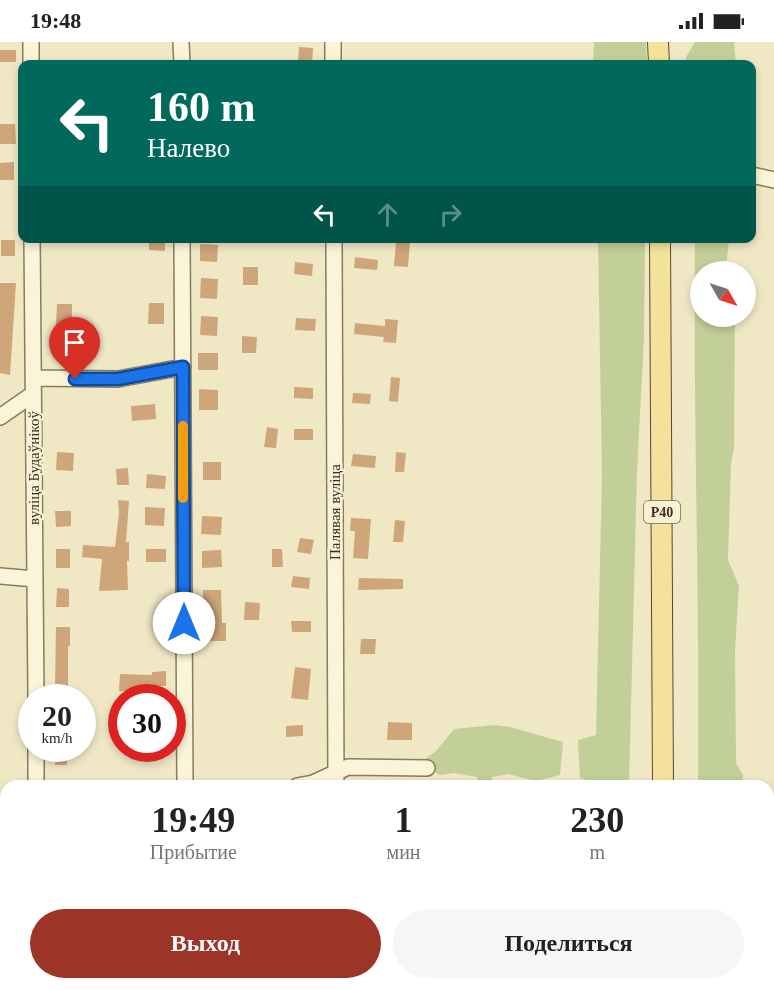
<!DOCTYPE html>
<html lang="ru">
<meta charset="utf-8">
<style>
:root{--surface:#fff;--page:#f6f6f6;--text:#222;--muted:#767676;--accent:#9d3428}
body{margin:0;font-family:"Times New Roman",serif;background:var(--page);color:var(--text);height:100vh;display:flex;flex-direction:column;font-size:22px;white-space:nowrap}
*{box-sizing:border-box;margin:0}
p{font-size:20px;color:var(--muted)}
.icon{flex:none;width:33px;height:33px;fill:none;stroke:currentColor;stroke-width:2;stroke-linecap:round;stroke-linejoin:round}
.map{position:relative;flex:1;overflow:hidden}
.drawer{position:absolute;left:0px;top:738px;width:774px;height:210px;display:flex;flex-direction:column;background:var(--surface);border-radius:18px 18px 0 0;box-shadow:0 3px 9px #0003}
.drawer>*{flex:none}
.top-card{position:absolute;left:18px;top:18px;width:738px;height:183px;border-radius:12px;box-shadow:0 3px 9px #0003;background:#00695c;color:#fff;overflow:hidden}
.needle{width:39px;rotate:129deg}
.fabs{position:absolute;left:690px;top:219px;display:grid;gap:12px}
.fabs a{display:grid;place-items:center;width:66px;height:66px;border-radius:50%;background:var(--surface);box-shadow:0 3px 9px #0003;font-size:30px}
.speed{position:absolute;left:18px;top:642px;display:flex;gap:12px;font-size:30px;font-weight:700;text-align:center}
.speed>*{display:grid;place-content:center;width:78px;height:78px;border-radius:50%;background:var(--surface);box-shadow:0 3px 9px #0003;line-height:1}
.speed small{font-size:15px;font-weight:400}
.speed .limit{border:9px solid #d22;background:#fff;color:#111}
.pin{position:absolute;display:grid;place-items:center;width:51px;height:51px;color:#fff;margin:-62px -26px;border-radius:50% 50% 50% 0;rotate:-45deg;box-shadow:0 0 6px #0007}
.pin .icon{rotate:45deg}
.me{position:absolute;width:66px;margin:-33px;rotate:0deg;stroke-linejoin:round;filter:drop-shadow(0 0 4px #0008)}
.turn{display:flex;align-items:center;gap:21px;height:126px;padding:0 30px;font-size:27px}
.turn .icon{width:78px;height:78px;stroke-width:2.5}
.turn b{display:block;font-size:42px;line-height:51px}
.lanes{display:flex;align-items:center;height:57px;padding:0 30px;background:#0003;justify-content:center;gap:30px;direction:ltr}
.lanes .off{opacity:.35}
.eta{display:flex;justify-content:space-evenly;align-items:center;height:102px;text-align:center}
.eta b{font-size:36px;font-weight:700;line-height:42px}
.action{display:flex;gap:12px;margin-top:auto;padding:12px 30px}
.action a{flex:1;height:69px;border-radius:36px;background:var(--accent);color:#fff;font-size:24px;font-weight:700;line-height:69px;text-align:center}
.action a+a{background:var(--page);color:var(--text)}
.status{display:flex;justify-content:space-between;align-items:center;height:42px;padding:0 30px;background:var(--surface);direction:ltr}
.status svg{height:16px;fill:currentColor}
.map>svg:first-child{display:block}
.green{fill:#c3cf98}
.building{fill:#cfa67a}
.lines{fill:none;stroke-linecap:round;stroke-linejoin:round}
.minor-casing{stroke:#8c7a5a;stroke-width:18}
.major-casing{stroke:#5a472e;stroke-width:22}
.path{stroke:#8c7a5a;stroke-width:2;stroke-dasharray:4.5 3;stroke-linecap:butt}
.minor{stroke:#faf4d9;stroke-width:15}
.major{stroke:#f4e29c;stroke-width:20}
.route-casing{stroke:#114b97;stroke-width:15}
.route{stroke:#1a73e8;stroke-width:10}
.slow{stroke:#f59e0b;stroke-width:10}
.labels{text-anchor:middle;stroke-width:5;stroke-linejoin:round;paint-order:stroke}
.shield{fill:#f7f1d5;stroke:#736a56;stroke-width:1.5}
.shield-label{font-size:14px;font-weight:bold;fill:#3b301f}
.street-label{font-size:15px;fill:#3b301f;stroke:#f7f1d5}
</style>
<div class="status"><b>19:48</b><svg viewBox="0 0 49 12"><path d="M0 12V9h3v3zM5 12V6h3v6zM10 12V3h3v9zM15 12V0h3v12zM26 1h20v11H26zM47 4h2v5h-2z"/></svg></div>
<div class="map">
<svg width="774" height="948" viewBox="0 0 774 948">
<rect width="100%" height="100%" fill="#f0e8c5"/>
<path class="green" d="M594,0H646L647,22H593Z
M695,0H734L736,22H686V15Z
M598,197H645L644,296L637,429L629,744H597V741L580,736L578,698L596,693L602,433Z
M695,197H729L726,225L728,229L700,230V274L735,275L734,406L731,421L728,518L739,544L735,608L736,721L743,733L742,744H698C700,561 693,379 695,197Z
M494,683L510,685L563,700L560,733L536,739L508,732L492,735V744H478L477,735L454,731L440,733L427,726L425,717L436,709L454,687Z
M574,942H638V948H575Z"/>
<path class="building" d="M299,5L313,6L312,22L298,21Z
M0,8H16V20H0Z
M0,82H15L16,102H0Z
M14,120V138H0V121Z
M149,196H165V209L149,208Z
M1,198H15V214H1Z
M396,199L410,200L408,225L394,224Z
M200,202L218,203L217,220L200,219Z
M355,215L378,218L377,228L354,226Z
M295,220L313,222L312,234L294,232Z
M243,225H258V243H243Z
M201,236L218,237L217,257L200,256Z
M0,241H16L10,333L0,331Z
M149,261H164V282H148Z
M57,262H72V284L56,283Z
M201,274L218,275L217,294L200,293Z
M296,276L316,277L315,289L295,288Z
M385,277L398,278L396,301L383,300L384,295L354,292L355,281L385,284Z
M242,294L257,295L256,311H242Z
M198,311H218V328H198Z
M391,335L400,336L398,360L389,359Z
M294,345L313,346V357L294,356Z
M199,347L218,348V368H199Z
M353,351L371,352L370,362L352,361Z
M155,362L156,377L132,379L131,364Z
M267,385L278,387L276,406L264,405Z
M294,387H313V398H294Z
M57,410L74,411L73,429L56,428Z
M396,410L406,411L404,430H395Z
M353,412L376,414L375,426L351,424Z
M203,420H221V438H203Z
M128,426L129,443H117L116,427Z
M147,432L166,434L165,447L146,446Z
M118,458L129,459L126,500H129V519H127L128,548L99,549L102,517L82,515L83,503L115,505L119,471Z
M145,465L165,466L164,484L145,483Z
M55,469H71V484L56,485Z
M202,474L222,475L221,493L201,492Z
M351,476L371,477L368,517L353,516L355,489H350Z
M395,478L405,479L403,500H393Z
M300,496L314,498L311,512L297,510Z
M56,507H70V526H56Z
M146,507H166V520H146Z
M272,507H282L283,525H272Z
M221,508L222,525L202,526V509Z
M293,534L310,536L309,547L291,545Z
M359,536L403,537V547L358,548Z
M57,546L69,547V565H56Z
M203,548H221L222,581H226V599H202Z
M245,560L260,561L259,578H244Z
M291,579H311V590H292Z
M56,585H70V604H68V645H55Z
M361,597H376L375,612H360Z
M295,625L311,627L308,658L291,656Z
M166,629V644H142V649H119L120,632L152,633V630Z
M388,680L412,681V698H387Z
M303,683V694L286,695V684Z
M55,706H67V723H55Z"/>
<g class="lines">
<g class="minor-casing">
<path id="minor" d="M31,0V22
M181,0L182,22
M333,0V22
M752,133L774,138
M32,196L36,656
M182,196L185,744
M334,196L336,744
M33,336L118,337L183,325
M0,375L33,352
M0,534L35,537
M36,706V744
M297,744L313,741L348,725L427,726
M0,771H6
M0,814H6
M193,942L194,948
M339,942L340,948"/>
</g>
<g class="major-casing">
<path id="major" d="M658,0L659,22
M660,196L663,744
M665,942V948"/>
</g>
<path class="path" d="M297,942L298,946"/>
<use href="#minor" class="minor"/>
<use href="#major" class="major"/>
</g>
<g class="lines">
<g class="route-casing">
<path id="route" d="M75,337H118L183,325L184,581"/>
</g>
<use href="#route" class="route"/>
<path class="slow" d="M183,384V456"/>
</g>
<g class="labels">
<rect class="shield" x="644" y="459" width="36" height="22" rx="4.5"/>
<g class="shield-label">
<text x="662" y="475">Р40</text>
</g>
<g class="street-label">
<text transform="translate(34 426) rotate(-90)" y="5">вуліца Будаўнікоў</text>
<text transform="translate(335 470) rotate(-90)" y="5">Палявая вуліца</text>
</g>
</g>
</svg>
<div class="fabs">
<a><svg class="needle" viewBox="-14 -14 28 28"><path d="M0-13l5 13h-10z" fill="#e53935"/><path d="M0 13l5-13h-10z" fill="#767676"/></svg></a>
</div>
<div class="speed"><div>20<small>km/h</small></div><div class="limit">30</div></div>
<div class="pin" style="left:75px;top:337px;background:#d93025"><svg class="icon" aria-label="arrive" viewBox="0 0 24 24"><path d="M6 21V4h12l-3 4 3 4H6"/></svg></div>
<svg class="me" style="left:184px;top:581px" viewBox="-20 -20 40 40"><circle r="19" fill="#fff"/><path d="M0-13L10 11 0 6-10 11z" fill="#1a73e8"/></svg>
<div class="top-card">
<div class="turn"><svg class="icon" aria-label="left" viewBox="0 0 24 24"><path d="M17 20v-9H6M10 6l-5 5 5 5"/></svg><div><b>160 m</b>Налево</div></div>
<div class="lanes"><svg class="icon" aria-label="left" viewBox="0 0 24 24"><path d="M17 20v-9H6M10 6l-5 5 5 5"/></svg><svg class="icon off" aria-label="ahead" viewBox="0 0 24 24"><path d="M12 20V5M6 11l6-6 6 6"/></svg><svg class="icon off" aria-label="right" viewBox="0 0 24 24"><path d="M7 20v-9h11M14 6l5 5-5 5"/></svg></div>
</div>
<section class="drawer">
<div class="eta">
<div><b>19:49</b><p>Прибытие</p></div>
<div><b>1</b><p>мин</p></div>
<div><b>230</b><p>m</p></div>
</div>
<div class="action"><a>Выход</a><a>Поделиться</a></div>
</section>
</div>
